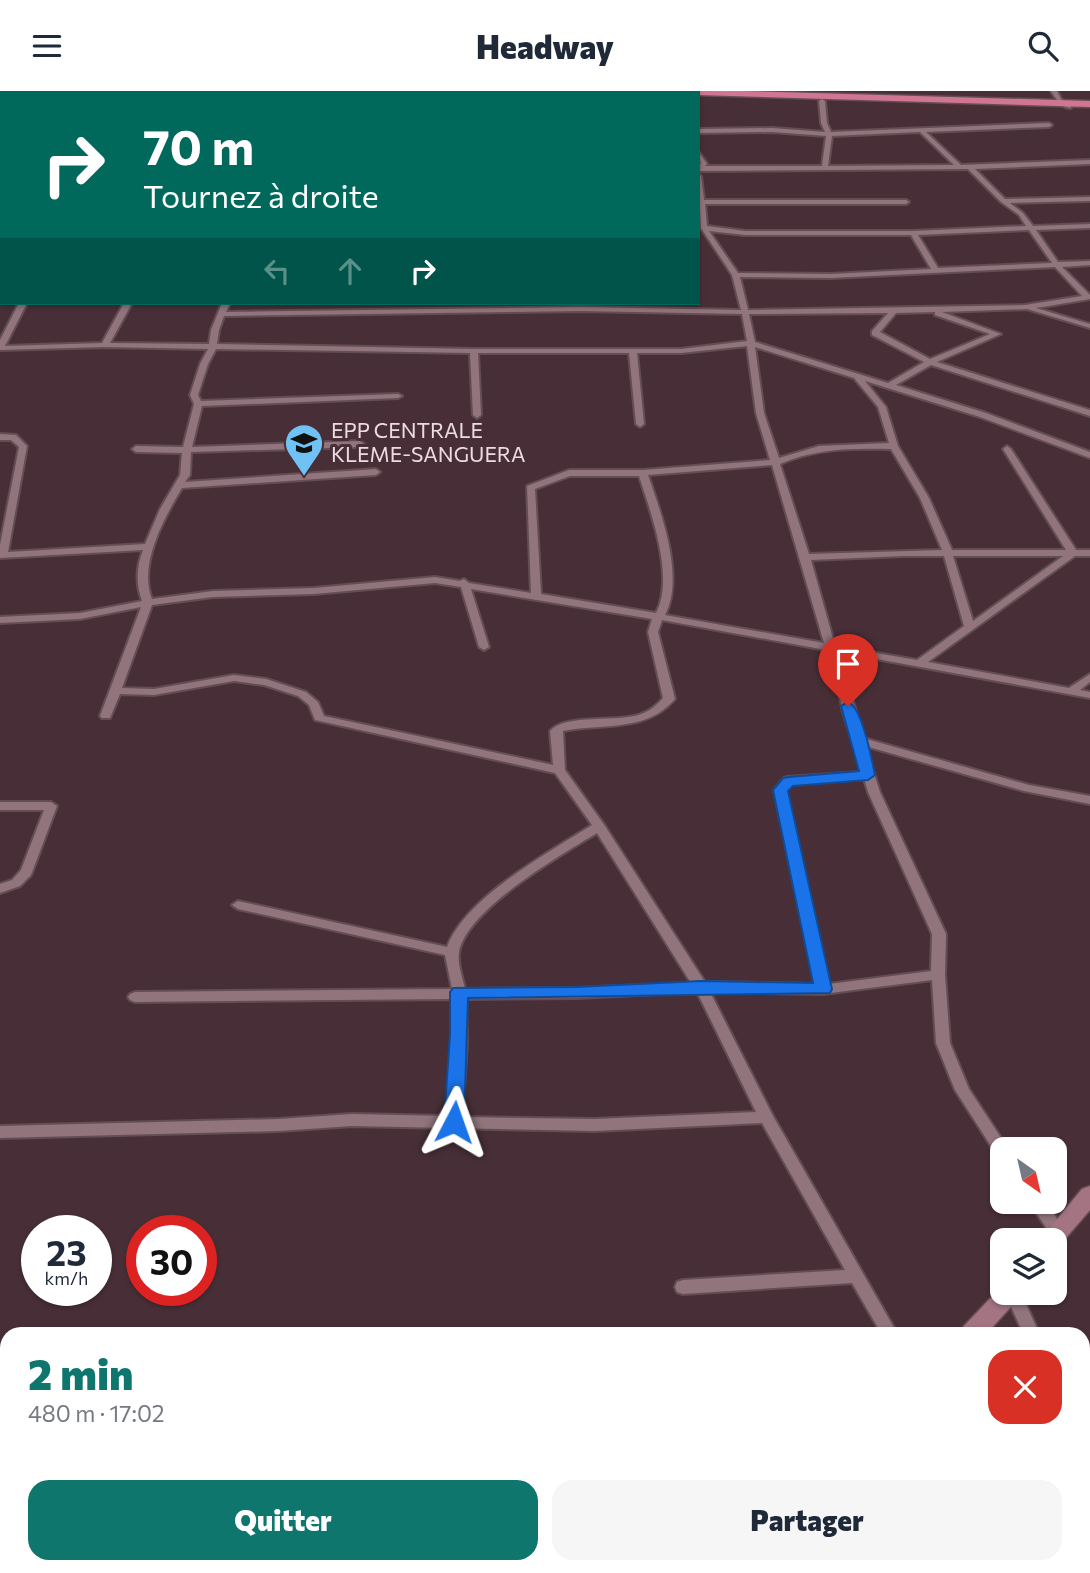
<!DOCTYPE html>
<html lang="fr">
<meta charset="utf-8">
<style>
:root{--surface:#fff;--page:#f6f6f7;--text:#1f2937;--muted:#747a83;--accent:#0f766e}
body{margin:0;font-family:Commissioner,sans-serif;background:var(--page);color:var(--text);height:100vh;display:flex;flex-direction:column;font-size:26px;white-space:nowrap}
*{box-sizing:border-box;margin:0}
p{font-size:23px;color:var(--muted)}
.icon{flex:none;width:38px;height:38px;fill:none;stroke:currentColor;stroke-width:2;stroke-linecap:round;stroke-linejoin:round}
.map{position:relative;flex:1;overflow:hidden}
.panel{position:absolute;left:0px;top:1236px;width:1090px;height:247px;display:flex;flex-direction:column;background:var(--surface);border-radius:21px 21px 0 0;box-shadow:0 2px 5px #0004}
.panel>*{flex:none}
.banner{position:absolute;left:0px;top:0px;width:700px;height:214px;box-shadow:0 2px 5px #0004;background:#00695c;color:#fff;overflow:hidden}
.needle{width:46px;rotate:146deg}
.fabs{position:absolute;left:990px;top:1046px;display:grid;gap:14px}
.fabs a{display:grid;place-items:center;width:77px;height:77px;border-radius:14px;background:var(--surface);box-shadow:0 2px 5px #0004;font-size:35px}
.speed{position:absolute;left:21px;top:1124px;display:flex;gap:14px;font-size:35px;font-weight:700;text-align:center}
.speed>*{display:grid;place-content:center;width:91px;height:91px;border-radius:50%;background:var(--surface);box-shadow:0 2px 5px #0004;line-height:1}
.speed small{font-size:18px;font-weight:400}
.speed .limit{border:10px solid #d22;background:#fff;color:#111}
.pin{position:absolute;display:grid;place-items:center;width:60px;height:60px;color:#fff;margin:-72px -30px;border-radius:50% 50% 50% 0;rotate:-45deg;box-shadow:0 0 7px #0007}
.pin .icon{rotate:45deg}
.me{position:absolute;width:77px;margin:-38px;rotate:4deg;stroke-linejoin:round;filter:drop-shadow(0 0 5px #0008)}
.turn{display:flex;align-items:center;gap:24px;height:147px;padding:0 28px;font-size:32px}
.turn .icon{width:91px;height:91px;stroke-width:2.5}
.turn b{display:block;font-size:49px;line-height:60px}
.lanes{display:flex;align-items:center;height:66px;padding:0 28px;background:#0003;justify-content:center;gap:35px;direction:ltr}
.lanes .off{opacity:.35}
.round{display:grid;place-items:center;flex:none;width:74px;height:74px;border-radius:21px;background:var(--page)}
.headline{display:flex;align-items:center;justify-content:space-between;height:119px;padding:0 28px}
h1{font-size:42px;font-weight:800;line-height:52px;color:var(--accent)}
.primary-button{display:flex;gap:14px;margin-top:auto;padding:14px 28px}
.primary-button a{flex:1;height:80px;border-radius:21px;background:var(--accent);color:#fff;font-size:28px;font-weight:800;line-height:80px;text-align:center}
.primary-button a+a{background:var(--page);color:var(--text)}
header{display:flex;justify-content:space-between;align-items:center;height:91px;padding:0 28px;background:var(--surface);font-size:32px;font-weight:800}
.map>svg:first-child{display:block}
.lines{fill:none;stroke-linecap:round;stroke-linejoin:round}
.street-casing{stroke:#634e54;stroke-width:4}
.secondary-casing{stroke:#634e54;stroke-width:3}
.highway-casing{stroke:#634e54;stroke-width:3}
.street{fill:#91747c;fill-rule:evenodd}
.secondary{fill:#a47483;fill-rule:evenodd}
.highway{fill:#d07592;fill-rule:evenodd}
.route{fill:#1a73e8;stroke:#114b97;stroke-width:2}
.labels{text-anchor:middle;stroke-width:6;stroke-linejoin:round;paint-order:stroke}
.far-poi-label{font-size:21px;fill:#ecdbe0;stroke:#482f37;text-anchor:start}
</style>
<header><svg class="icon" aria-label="menu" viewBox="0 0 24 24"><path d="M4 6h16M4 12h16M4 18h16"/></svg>Headway<svg class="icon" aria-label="search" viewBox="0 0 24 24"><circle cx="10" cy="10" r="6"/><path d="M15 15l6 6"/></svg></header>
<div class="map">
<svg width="1090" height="1482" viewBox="0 0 1090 1482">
<rect width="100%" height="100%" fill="#482f37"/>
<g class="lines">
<g class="street-casing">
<path id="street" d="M194,0H200L193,2Z
M259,0H265L257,2Z
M336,0H342L335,2Z
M416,0H422L415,2Z
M487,0H493L486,2Z
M1051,0H1057L1061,8L1071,15V17C1061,17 1056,8 1051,0Z
M822,8L825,10L827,32L831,41L1049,32L1052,34L1049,36L926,41L961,74L1090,69V73L975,78L1005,108L1090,106V110L1010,112L1023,122L1033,135L1090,133V137L1036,139L1058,171L1090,170V174L1062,176L1090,204V208L1036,217L1090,233V237L1027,218L942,221L1001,243L937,271L1090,319V325L931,274L896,294L986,322L1090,361V367L980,326L865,290L886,316L898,355L929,407L952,459H1066L1003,358L1007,355L1011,358L1076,459H1090V465H1075L928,571L1069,597L1090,583V591L1080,599L1090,601V607L838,561L843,573L863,647L1029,694L1090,705V713L1024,700L865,655L880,701L946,843L945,884L950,952L969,998L1009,1059H1003V1068L998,1066L955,999L936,952L932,889L823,903L710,901L773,1025L897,1242H881L852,1192L683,1203L677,1201L675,1196L677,1191L683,1189L845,1179L762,1032L595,1040L352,1035L279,1040L0,1047V1035L279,1028L352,1023L447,1025L452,951V908L135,911L130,909L128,906L130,903L135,901L452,898L445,864L238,818L232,814L238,810L447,856C466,806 548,762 592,734L555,682L315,629L309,614L298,605L264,594L234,590L154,604L120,603L110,627H102L100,625L141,516L80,528L0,532V526L80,522L142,510C136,494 136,476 143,459L0,467V454L19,356L11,349H0V343L16,344L27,355L8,461L145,453L160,418L180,384L182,362L136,361L132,358L136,355L183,356L194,313L190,304L200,273L208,258L105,256L0,259V249L19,212H27L5,255L102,252L124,212H132L110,252L209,253L211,239L222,212H230L226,221L581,216L741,219L732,184L701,137L698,83L701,85L704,109H906L909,111L906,113H705L707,135L745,140H913L1026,135L1019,124L1001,111L968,78L698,80V75L701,73L698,60L707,73L705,75H822L826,45L772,41L698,42V38L772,37L825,41L821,32L819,10ZM920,41L954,74L828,75L832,45ZM1029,139L1052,172L938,177L918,144ZM709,140L745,144H911L931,178L831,183L738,182ZM1055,176L1082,205L1025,214L748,219L740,186L831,187ZM581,220L742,223L747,250L681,258H474L217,253L219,239L224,225ZM935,221V224L990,243L930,268L880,241L896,222ZM888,222L872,240V244L924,271L888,292L755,251L749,223ZM747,255L756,322L770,369L643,379H569L527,395L531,502L469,492L464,488L460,490L435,486L314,497L213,500L152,508C138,474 164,427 182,397L376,384L380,381L376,378L185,391L190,384L191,361L360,356L364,353L360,350L192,356L202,315L398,307L402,305L398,303L201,310L198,304L208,273L216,258L470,262L473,324L477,327L481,324L478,262H629L636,333L640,336L644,333L637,262H681ZM755,256L854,287L878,316L889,352L819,355L779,367L764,322ZM891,358L920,407L942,459L809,463L780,373C816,357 853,357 891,358ZM772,374L824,552L665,524C685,486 661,422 648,384ZM570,385H639C651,422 675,486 656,522L541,503L535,398ZM903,465H944L964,535L917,569L835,555L811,469ZM953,465H1063L973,530ZM435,492L461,496L479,556L484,559L489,556L471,498L652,528L648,541L663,607C657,614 650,620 641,623C618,632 565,622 550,640L553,674L324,625L318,611L306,601L266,588L234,584L154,598L122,597L152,514L213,506L314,503ZM662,529L826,559L833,573L843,621L862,681L788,686L784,687L774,699L815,893L705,891L605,735L565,679L563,640C602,632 646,642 675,608L658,541ZM864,688L868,701L932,843L931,880L829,893L786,699L791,693ZM597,742L691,892L576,897L465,898C463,887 457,873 459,861C467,818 561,764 597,742ZM697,901L756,1021L595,1028L462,1026L467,951L466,908L576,907Z
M2,11V15L0,16V12Z
M2,40V45L0,46V41Z
M0,78L2,79V83L0,82Z
M2,111V118H0V112Z
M0,159H2V163H0Z
M0,194H2V198H0Z
M0,711H51L57,715L31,784L20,795L0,802V793L12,789L21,779L44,719H0Z
M1029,1111H1046L1065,1140L1063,1144L1057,1146L1051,1144Z
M1005,1202H1021L1039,1242H1023Z
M1083,1356L1090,1360V1387L1083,1384Z
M63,1475H81L80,1482H62Z"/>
</g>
<g class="secondary-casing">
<path id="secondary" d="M1090,1095V1119L1058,1156L1055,1157V1150H1039L1082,1098Z
M1003,1194V1202H1021L1017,1209L987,1242H960L964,1235Z
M720,1475H750L747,1482H717Z"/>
</g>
<g class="highway-casing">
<path id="highway" d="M499,0H570L572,2H500Z
M642,0H744L1090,10V16L698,4V2Z"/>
</g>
<use href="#street" class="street"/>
<use href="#secondary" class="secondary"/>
<use href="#highway" class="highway"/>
</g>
<path class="route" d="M848,611C862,615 872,669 875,684L868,689L793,695L788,700L832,898L830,902L468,907L464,1031L461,1036L454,1038L447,1036L444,1031L450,943V901L453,897L576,896L701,890L813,892L773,699L783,687L789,686L859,680L841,615Z"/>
<defs>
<g id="school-pin" transform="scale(2.0125)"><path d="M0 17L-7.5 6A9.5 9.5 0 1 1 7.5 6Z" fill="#70c2f4" stroke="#482f37"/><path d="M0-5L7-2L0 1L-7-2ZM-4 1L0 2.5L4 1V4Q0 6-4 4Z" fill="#111"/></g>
</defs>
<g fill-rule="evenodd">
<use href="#school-pin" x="304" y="352"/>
</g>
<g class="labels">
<g class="far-poi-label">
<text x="331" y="347">EPP CENTRALE<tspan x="331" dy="24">KLEME-SANGUERA</tspan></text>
</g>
</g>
</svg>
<div class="fabs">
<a><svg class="needle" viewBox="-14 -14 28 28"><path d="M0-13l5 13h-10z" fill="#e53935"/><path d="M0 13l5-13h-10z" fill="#747a83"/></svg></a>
<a><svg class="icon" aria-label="layers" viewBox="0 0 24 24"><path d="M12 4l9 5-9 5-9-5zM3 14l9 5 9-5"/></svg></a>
</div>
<div class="speed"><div>23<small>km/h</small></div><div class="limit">30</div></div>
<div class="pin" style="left:848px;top:615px;background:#d93025"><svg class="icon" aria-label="arrive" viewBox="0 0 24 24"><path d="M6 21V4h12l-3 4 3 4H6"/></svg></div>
<svg class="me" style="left:454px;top:1031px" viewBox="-20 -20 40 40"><path d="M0-17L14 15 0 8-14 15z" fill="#1a73e8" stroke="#fff" stroke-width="4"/></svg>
<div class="banner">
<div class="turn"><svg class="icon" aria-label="right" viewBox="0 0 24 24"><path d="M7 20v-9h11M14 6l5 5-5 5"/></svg><div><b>70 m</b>Tournez à droite</div></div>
<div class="lanes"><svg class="icon off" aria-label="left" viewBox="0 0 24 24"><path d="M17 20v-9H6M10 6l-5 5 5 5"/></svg><svg class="icon off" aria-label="ahead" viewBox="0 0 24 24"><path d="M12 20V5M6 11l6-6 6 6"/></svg><svg class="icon" aria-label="right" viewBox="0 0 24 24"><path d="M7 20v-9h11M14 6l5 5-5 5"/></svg></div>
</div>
<section class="panel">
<div class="headline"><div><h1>2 min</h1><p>480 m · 17:02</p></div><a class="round" style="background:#d93025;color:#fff"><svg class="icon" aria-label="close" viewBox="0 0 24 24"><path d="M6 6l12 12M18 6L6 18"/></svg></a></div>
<div class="primary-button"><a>Quitter</a><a>Partager</a></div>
</section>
</div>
